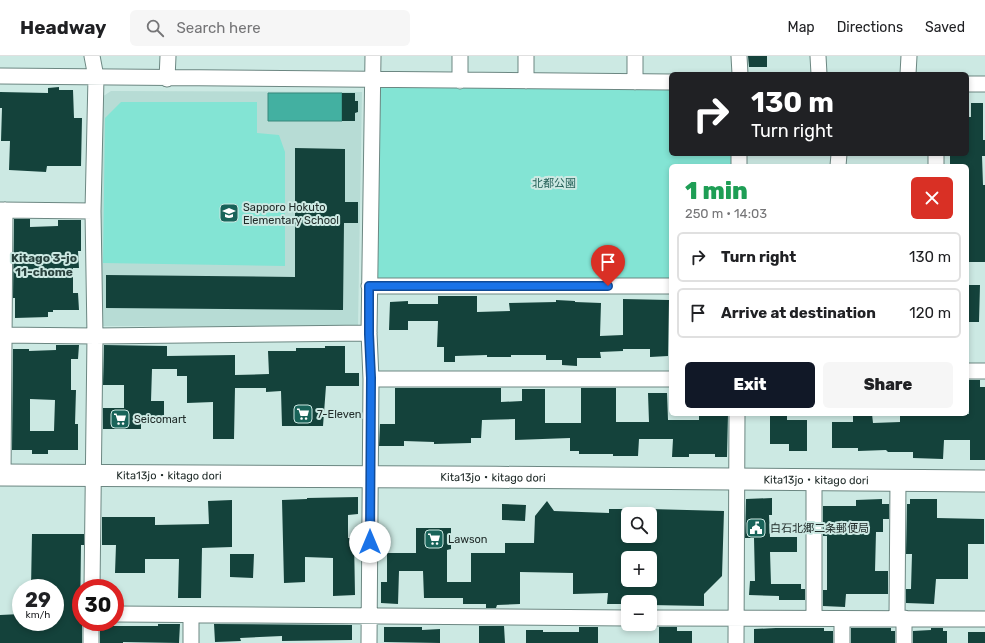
<!DOCTYPE html>
<meta charset="utf-8">
<style>
:root{--surface:#fff;--page:#f6f6f6;--text:#202124;--muted:#757577;--line:#e0e0e0;--accent:#111827}
body{margin:0;font-family:Rubik,"Noto Sans JP",sans-serif;background:var(--page);color:var(--text);height:100vh;display:flex;flex-direction:column;font-size:15px;white-space:nowrap}
*{box-sizing:border-box;margin:0}
p{font-size:13px;color:var(--muted)}
.icon{flex:none;width:22px;height:22px;fill:none;stroke:currentColor;stroke-width:2;stroke-linecap:round;stroke-linejoin:round}
.map{position:relative;flex:1;overflow:hidden}
.panel{position:absolute;left:669px;top:108px;width:300px;height:252px;display:flex;flex-direction:column;background:var(--surface);border-radius:6px;box-shadow:0 2px 6px #0003}
.panel>*{flex:none}
.banner{position:absolute;left:669px;top:16px;width:300px;height:84px;border-radius:6px;box-shadow:0 2px 6px #0003;background:#202124;color:#fff;overflow:hidden}
.controls{position:absolute;left:621px;top:451px;display:grid;gap:8px}
.controls a{display:grid;place-items:center;width:36px;height:36px;border-radius:6px;background:var(--surface);box-shadow:0 2px 6px #0003;font-size:20px}
.speed{position:absolute;left:12px;top:523px;display:flex;gap:8px;font-size:20px;font-weight:700;text-align:center}
.speed>*{display:grid;place-content:center;width:52px;height:52px;border-radius:50%;background:var(--surface);box-shadow:0 2px 6px #0003;line-height:1}
.speed small{font-size:10px;font-weight:400}
.speed .limit{border:6px solid #d22;background:#fff;color:#111}
.pin{position:absolute;display:grid;place-items:center;width:34px;height:34px;color:#fff;margin:-41px -17px;border-radius:50% 50% 50% 0;rotate:-45deg;box-shadow:0 0 4px #0007}
.pin .icon{rotate:45deg}
.me{position:absolute;width:44px;margin:-22px;rotate:0deg;stroke-linejoin:round;filter:drop-shadow(0 0 3px #0008)}
.turn{display:flex;align-items:center;gap:14px;height:84px;padding:0 16px;font-size:18px}
.turn .icon{width:52px;height:52px;stroke-width:2.5}
.turn b{display:block;font-size:28px;line-height:34px}
.round{display:grid;place-items:center;flex:none;width:42px;height:42px;border-radius:6px;background:var(--page)}
.headline{display:flex;align-items:center;justify-content:space-between;height:68px;padding:0 16px}
h1{font-size:24px;font-weight:800;line-height:30px;color:#1e9e55}
.primary-button{display:flex;gap:8px;margin-top:auto;padding:8px 16px}
.primary-button a{flex:1;height:46px;border-radius:6px;background:var(--accent);color:#fff;font-size:16px;font-weight:800;line-height:46px;text-align:center}
.primary-button a+a{background:var(--page);color:var(--text)}
ul{padding:0;list-style:none}
li{display:flex;align-items:center;gap:12px;height:50px;margin:0 8px 6px;padding:0 8px;border:2px solid var(--line);border-radius:6px}
li div{flex:1}
li b{display:block;font-size:15px}
li em{font-style:normal}
header{display:flex;align-items:center;gap:24px;box-sizing:border-box;height:56px;padding:0 20px;background:var(--surface);border-bottom:1px solid var(--line)}
header strong{font-size:19px}
nav{display:flex;gap:22px;margin-inline-start:auto;font-size:14px}
.search{width:280px;height:36px;background:var(--page);display:flex;align-items:center;gap:10px;box-sizing:border-box;padding:0 14px;border-radius:6px;color:var(--muted);font-size:15px}
.map>svg:first-child{display:block}
.built{fill:#b7dcd5}
.green{fill:#83e4d4}
.water{fill:#43b0a1;stroke:#39887d}
.building{fill:#14423b;fill-rule:evenodd}
.lines{fill:none;stroke-linecap:round;stroke-linejoin:round}
.street-casing{stroke:#6c8782;stroke-width:17}
.secondary-casing{stroke:#6c8782;stroke-width:23}
.street{stroke:#fff;stroke-width:15}
.secondary{stroke:#fff;stroke-width:21}
.route-casing{stroke:#114b97;stroke-width:10}
.route{stroke:#1a73e8;stroke-width:7}
.labels{text-anchor:middle;stroke-width:4;stroke-linejoin:round;paint-order:stroke}
.park-label{font-size:11px;fill:#266159;stroke:#cce9e3}
.poi-label{font-size:11px;fill:#212c2a;stroke:#cce9e3;text-anchor:start}
.street-label{font-size:11px;fill:#212c2a;stroke:#cce9e3}
.neighbourhood-label{font-size:12px;font-weight:bold;fill:#27403c;stroke:#cce9e3}
</style>
<header>
<strong>Headway</strong>
<div class="search"><svg class="icon" aria-label="search" viewBox="0 0 24 24"><circle cx="10" cy="10" r="6"/><path d="M15 15l6 6"/></svg>Search here</div>
<nav><a>Map</a><a>Directions</a><a>Saved</a></nav>
</header>
<div class="map">
<svg width="985" height="587" viewBox="0 0 985 587">
<rect width="100%" height="100%" fill="#cce9e3"/>
<path class="built" d="M111,35L362,36L358,271L97,270L99,43Z"/>
<path class="green" d="M671,31V98H732V110H671V224L377,223L378,32Z
M121,46H257V77L279,79L285,96V210L103,207L105,62Z"/>
<path class="water" d="M268,37H342V65H268Z"/>
<path class="building" d="M748,0H767V11H749Z
M59,31V34H73L74,62H82L81,110H47L46,116L9,114L10,85H1L2,52H0V36L48,37V32Z
M342,37H355V45H358V56L355,57V65H342Z
M971,47H983V84H985V100H982L983,129H985V206H967V110H950V98H967V61H971Z
M295,92L345,93V146H358V167H344L343,254L106,252V219L295,221Z
M14,163H30V171L58,170V164H81V195H78L79,212H73V237H78L79,254H53V256H48V261L15,262V242H13Z
M967,229H980L979,266H967Z
M438,240H477V256L510,255L509,247L556,246V244L575,245V246L601,247L600,280L623,279V243L669,244L668,300L650,301V293H623V295L600,296L601,302H577V310L562,309V304H546V299H511V301H487V299L455,300V306H444V291H437L438,265H408V274H389L390,246L408,245V248H438Z
M56,289H79L78,303H71V334H76L75,368H78V394H48V398H32V394H12L13,293H29V295L56,294ZM30,343L55,344L54,375H30Z
M104,289L167,290V300L235,299V319L269,318L268,295H296V292H325V290H345V317H359V330H326L323,370H282L281,335L266,336V332H235L234,383H213V346L187,347V320H177V313H152L151,345H164V366L141,365V373H103V352H124V329H103Z
M968,324H980V331H985V404H970V384H944L943,403L913,402V396H888L886,394L858,395V392H832V366H853V358H872L873,367L900,366V358H969Z
M395,332H501V346L522,345V333H545V367H581V332H616V366H649L648,337H667L668,364H699V358H728L727,401H715V398H689V401H672L673,383H639L638,400H613V398H579V395H570V382L515,384V363L482,364L481,382H471V387L434,388V386L404,385V390H379L380,368H395Z
M770,358H787V364H807V395H789V388H770Z
M358,441V458L348,459V482H354L355,539L333,540V502L305,501V526L284,527L282,444L307,443V442Z
M772,442V459H769L770,481H797V496H770L771,528H801V533H805V544H779V540L749,539L750,525H755L754,482H745L746,443Z
M882,443V448H889V463H883V476H876L875,515H888V538H846L845,551L823,550V534H827V480H823V450H856V444Z
M910,443H937V462L984,463V488H968V523H936L934,548L906,547V533H911L912,498H906L907,448H910Z
M232,444V491L202,492L201,542H178L179,503H145V517H115L116,489H102V461H155V469L209,468L208,445Z
M547,445L554,455L609,457V453H628V480H650V453L724,455L722,520L704,538V550L650,549V546H628V548H607L608,537L573,538V517L520,516V548L497,549L496,552H486V548H463V542H424L423,515H399L398,548L381,547V526H387V497H416V472H451V493L447,494V526H471V497H505V487H534L535,460ZM628,502H650V524H628Z
M502,448L526,449L525,465L502,464Z
M32,478H84V489H81L80,566H82V587H0V559L21,558V566H55V532H31Z
M230,498H254L253,522L230,521Z
M100,566H108V570H158V568H180L179,587L123,586V587H100Z
M214,568L352,569V584L282,585V580L240,582L241,585L215,586Z
M479,570H504L505,587H479Z
M384,571H422V574L440,573V587L384,586Z
M579,571H598V587H526V574H543V576H579Z
M659,571H677V575H692V587H659Z
M776,572H824V575H833V587H754V573Z
M851,572H891V575H895V587H851Z
M931,572H943V575H947V587H913V575L931,574Z
M968,576H985V587H968Z"/>
<g class="lines">
<g class="street-casing">
<path id="street" d="M460,0V25
M739,0L740,18
M818,0L819,18
M908,18L909,0
M0,20L671,26
M167,23L168,0
M526,25V0
M635,26V0
M967,28H985
M739,110V98
M838,110L839,98
M936,110V98
M0,154L93,155
M369,230H671
M0,279L95,280L369,277
M967,315H985
M371,323H671
M3,419L5,154
M92,532L95,280L93,155L96,21L92,0
M115,558L628,562
M191,559V587
M650,562L985,563
M814,562V425
M897,562L898,424
M904,562V587
M91,587V566
M369,587L371,323L369,277L373,0
M736,587L737,358
M842,587V563"/>
</g>
<g class="secondary-casing">
<g id="secondary">
<path id="s1" d="M0,419C328,419 657,423 985,425"/>
</g>
</g>
<use href="#street" class="street"/>
<use href="#secondary" class="secondary"/>
</g>
<g class="lines">
<g class="route-casing">
<path id="route" d="M370,486L371,322L369,278V230H608"/>
</g>
<use href="#route" class="route"/>
</g>
<defs>
<g id="school-square" transform="scale(1)"><rect x="-9" y="-9" width="18" height="18" rx="4" fill="#196359" stroke="#cce9e3"/><path d="M0-5L7-2L0 1L-7-2ZM-4 1L0 2.5L4 1V4Q0 6-4 4Z" fill="#fff"/></g>
<g id="supermarket-square" transform="scale(1)"><rect x="-9" y="-9" width="18" height="18" rx="4" fill="#196359" stroke="#cce9e3"/><path d="M-6-5.5h2.5l.6 2H6L4.5 2H-2.5L-4.4-4H-6ZM-1.5 3.2a1.3 1.3 0 1 0 .1 0ZM3 3.2a1.3 1.3 0 1 0 .1 0Z" fill="#fff"/></g>
<g id="civic-square" transform="scale(1)"><rect x="-9" y="-9" width="18" height="18" rx="4" fill="#196359" stroke="#cce9e3"/><path d="M-.6-6.5H3V-4.5H.6V-3L4-1V1h2V6H-6V1h2V-1L-.6-3ZM-1.2 2.5V6h2.4V2.5Z" fill="#fff"/></g>
</defs>
<g fill-rule="evenodd">
<use href="#school-square" x="229" y="157"/>
<use href="#supermarket-square" x="303" y="358"/>
<use href="#supermarket-square" x="120" y="363"/>
<use href="#civic-square" x="756" y="472"/>
<use href="#supermarket-square" x="434" y="483"/>
</g>
<g class="labels">
<g class="park-label">
<text x="554" y="131">北都公園</text>
</g>
<g class="poi-label">
<text x="243" y="155">Sapporo Hokuto<tspan x="243" dy="13">Elementary School</tspan></text>
<text x="317" y="362">7-Eleven</text>
<text x="134" y="367">Seicomart</text>
<text x="770" y="476">白石北郷二条郵便局</text>
<text x="448" y="487">Lawson</text>
</g>
<g class="street-label">
<text dy="4" stroke="none"><textPath href="#s1" startOffset="169">Kita13jo・kitago dori</textPath></text>
<text dy="4" stroke="none"><textPath href="#s1" startOffset="493">Kita13jo・kitago dori</textPath></text>
<text dy="4" stroke="none"><textPath href="#s1" startOffset="816">Kita13jo・kitago dori</textPath></text>
</g>
<g class="neighbourhood-label">
<text x="44" y="206">Kitago 3-jo<tspan x="44" dy="14">11-chome</tspan></text>
</g>
</g>
</svg>
<div class="controls">
<a><svg class="icon" aria-label="search" viewBox="0 0 24 24"><circle cx="10" cy="10" r="6"/><path d="M15 15l6 6"/></svg></a>
<a>+</a>
<a>−</a>
</div>
<div class="speed"><div>29<small>km/h</small></div><div class="limit">30</div></div>
<div class="pin" style="left:608px;top:230px;background:#d93025"><svg class="icon" aria-label="arrive" viewBox="0 0 24 24"><path d="M6 21V4h12l-3 4 3 4H6"/></svg></div>
<svg class="me" style="left:370px;top:486px" viewBox="-20 -20 40 40"><circle r="19" fill="#fff"/><path d="M0-13L10 11 0 6-10 11z" fill="#1a73e8"/></svg>
<div class="banner">
<div class="turn"><svg class="icon" aria-label="right" viewBox="0 0 24 24"><path d="M7 20v-9h11M14 6l5 5-5 5"/></svg><div><b>130 m</b>Turn right</div></div>
</div>
<section class="panel">
<div class="headline"><div><h1>1 min</h1><p>250 m · 14:03</p></div><a class="round" style="background:#d93025;color:#fff"><svg class="icon" aria-label="close" viewBox="0 0 24 24"><path d="M6 6l12 12M18 6L6 18"/></svg></a></div>
<ul>
<li><svg class="icon" aria-label="right" viewBox="0 0 24 24"><path d="M7 20v-9h11M14 6l5 5-5 5"/></svg><div><b>Turn right</b></div><em>130 m</em></li>
<li><svg class="icon" aria-label="arrive" viewBox="0 0 24 24"><path d="M6 21V4h12l-3 4 3 4H6"/></svg><div><b>Arrive at destination</b></div><em>120 m</em></li>
</ul>
<div class="primary-button"><a>Exit</a><a>Share</a></div>
</section>
</div>
